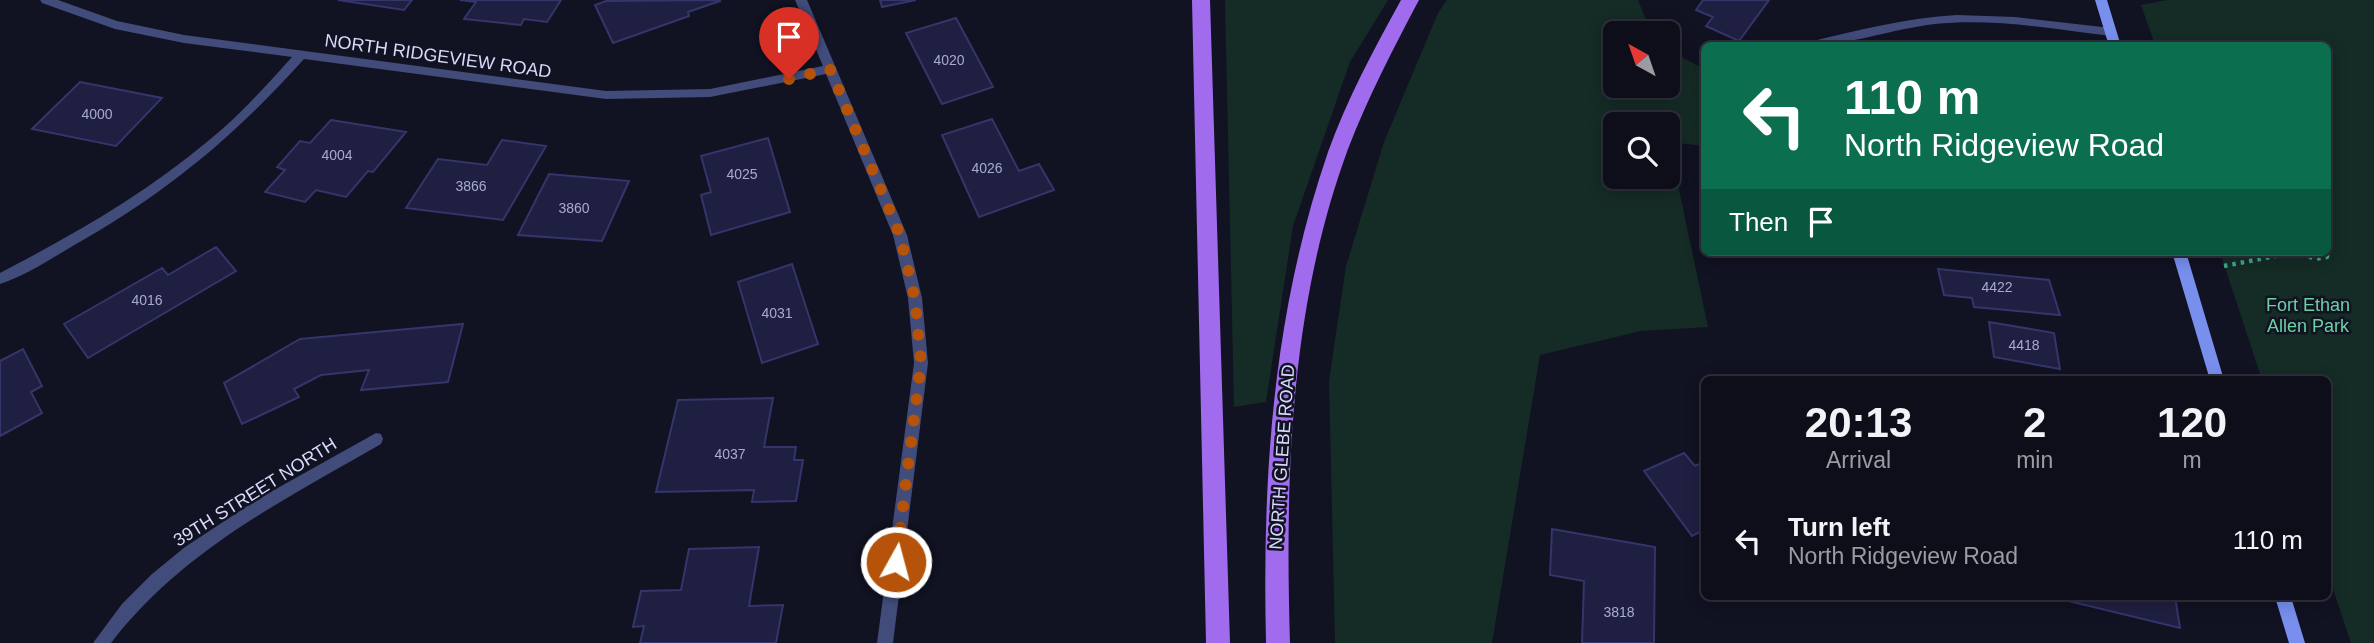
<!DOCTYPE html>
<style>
:root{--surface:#0d0e1a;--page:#1b1c27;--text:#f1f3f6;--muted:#9a9ca2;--line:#2d2e39}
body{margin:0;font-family:Helvetica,sans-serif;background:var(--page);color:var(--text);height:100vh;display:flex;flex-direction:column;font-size:26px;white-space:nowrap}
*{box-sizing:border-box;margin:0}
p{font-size:23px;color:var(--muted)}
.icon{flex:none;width:38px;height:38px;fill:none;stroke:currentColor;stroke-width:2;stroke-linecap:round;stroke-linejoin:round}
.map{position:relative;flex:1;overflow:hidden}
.drawer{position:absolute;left:1701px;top:376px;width:630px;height:224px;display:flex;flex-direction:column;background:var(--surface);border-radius:10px;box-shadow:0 4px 18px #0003,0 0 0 2px var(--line)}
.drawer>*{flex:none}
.top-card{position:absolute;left:1701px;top:42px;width:630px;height:214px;border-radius:10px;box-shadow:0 4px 18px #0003,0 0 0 2px var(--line);background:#0b6e4f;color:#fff;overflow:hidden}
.needle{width:46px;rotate:320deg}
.tools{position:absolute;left:1603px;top:21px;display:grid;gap:14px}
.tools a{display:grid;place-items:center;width:77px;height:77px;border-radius:10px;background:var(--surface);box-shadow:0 4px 18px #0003,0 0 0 2px var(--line);font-size:35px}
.pin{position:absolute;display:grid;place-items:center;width:60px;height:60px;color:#fff;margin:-72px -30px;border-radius:50% 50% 50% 0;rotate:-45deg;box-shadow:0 0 7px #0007}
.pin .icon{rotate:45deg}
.me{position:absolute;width:77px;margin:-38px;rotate:7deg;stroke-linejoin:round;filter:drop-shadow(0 0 5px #0008)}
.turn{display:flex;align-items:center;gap:24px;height:147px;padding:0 28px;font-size:32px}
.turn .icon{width:91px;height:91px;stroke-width:2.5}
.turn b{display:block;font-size:49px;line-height:60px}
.then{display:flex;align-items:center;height:66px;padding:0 28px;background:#0003;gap:14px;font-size:26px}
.eta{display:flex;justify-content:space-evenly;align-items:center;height:119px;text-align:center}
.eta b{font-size:42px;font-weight:800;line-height:49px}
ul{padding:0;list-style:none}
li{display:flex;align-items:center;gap:21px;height:91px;padding:0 28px}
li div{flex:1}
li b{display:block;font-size:26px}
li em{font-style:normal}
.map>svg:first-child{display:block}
.green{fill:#152b26;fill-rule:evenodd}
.building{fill:#1f1f41;stroke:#34356a;stroke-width:2}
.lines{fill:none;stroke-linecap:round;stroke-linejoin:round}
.path{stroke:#3da78a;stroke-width:4.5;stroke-dasharray:3.5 5;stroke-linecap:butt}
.street{fill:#414c7b;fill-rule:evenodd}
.secondary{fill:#798fee;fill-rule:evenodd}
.primary{fill:#a16bed;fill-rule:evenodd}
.route{stroke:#b45309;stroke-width:12;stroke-dasharray:0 21.6}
.labels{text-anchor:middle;stroke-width:5;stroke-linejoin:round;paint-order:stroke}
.number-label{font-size:14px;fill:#a9abcc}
.street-label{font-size:18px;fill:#d7dafa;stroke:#111222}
.park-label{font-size:18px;fill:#6bd1a2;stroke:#111222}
</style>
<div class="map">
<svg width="2374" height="643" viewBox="0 0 2374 643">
<rect width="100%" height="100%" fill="#111222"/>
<path class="green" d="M1225,0H1388L1350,62L1293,226L1266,402L1234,407Z
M1447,0H1638L1651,33H1615V86H1668V50L1704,69V146L1669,142L1708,327L1641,331L1540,355L1492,643H1335L1329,381L1346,266L1384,142L1438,13ZM1615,124H1668V177H1615Z
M2167,0H2374V643H2351L2328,574V380H2262L2220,252H2328V46L2155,45L2141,5Z"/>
<path class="building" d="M338,0H412L404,10Z
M460,0H561L547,22L524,19L521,25L464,19L476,2Z
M880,0H916L882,7Z
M1703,0H1769L1739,41L1706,26L1713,17L1696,10Z
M606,1L719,0L720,1L688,12L689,16L613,43L595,5Z
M956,18L993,87L942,104L906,33Z
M80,82L162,98L116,146L32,129Z
M992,119L1019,171L1039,164L1054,190L979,217L942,135Z
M331,120L406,132L373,172L368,171L346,197L316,190L305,202L265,192L285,170L277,167L300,141L310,143Z
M768,138L790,212L711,235L701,195L711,192L701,156Z
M502,140L546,146L503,220L406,208L438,159L487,165Z
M549,174L629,181L602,241L518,235Z
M216,247L236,271L88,358L64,324L162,268L168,275Z
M792,264L818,344L762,363L738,282Z
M1938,269L2049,280L2060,315L1974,307L1972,298L1944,295Z
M1989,322L2054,333L2060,369L1994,357Z
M463,324L448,382L361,390L369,370L321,375L294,389L299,397L242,424L224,383L300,339Z
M23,349L42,386L31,392L42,413L0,436V361Z
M773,398L764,447H796L794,460H803L796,501L752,502L754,490L656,492L678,400Z
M1684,453L1695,466L1704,462V530L1692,536L1644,471Z
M1552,529L1655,547L1654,643H1582L1584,581L1550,575Z
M759,547L749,606L783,605L776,643H640L644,626L633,627L641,591L681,590L689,549Z
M2056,597H2175L2180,628L2056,598Z"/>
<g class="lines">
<path class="path" d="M2302,252L2314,259L2327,257L2328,249
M2224,266L2296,252"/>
<path class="street" d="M40,0H58L117,21L184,35L606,91L710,89L823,66L795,0H807L907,235L922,298L928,363L893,643H877L914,363L908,298L893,235L826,74L710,97L606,99L304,59C232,139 165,194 71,247C49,260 25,276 0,284V273C73,235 145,194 208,141C239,116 265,87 292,57L184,43L115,29L42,3Z
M1957,15L2015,17L2111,28L2117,32L2111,36C2053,29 1994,18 1935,24C1891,29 1848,46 1803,46L1809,42C1858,30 1906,18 1957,15Z
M376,433L381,434L383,439L381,444C282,501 183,550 111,643H93L122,604L152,574L185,547L258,499Z"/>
<path class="secondary" d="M2095,0H2107L2121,46H2109Z
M2172,252H2186L2224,380H2210Z
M2275,597H2291L2305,643H2289Z"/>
<path class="primary" d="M1192,0H1210L1230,643H1206Z
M1401,0H1419C1393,49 1368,97 1348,149C1290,306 1285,477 1290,643H1266C1262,476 1273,312 1328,152C1347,99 1374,49 1401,0Z"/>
</g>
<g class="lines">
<path class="route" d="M789,79L830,69L900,235L915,299L921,363L896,562"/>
</g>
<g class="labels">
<g class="number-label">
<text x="949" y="65">4020</text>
<text x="97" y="119">4000</text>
<text x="337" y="160">4004</text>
<text x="987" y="173">4026</text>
<text x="742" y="179">4025</text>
<text x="471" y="191">3866</text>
<text x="574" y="213">3860</text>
<text x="1997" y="292">4422</text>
<text x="147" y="305">4016</text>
<text x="777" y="318">4031</text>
<text x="2024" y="350">4418</text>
<text x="730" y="459">4037</text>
<text x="1619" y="617">3818</text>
</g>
<g class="street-label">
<text transform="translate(438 56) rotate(8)" y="6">NORTH RIDGEVIEW ROAD</text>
<text transform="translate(1282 457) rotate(-86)" y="6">NORTH GLEBE ROAD</text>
<text transform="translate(255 492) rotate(-32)" y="6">39TH STREET NORTH</text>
</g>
<g class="park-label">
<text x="2308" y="311">Fort Ethan<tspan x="2308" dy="21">Allen Park</tspan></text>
</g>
</g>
</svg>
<div class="tools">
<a><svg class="needle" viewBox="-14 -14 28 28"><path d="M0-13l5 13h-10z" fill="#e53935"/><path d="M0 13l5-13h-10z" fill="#9a9ca2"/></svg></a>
<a><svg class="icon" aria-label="search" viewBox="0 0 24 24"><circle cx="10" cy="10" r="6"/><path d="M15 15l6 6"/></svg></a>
</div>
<div class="pin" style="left:789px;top:79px;background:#d93025"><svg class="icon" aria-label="arrive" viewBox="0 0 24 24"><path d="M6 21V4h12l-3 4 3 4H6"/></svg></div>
<svg class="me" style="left:896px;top:562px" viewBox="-20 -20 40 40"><circle r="17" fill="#b45309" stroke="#fff" stroke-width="3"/><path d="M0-11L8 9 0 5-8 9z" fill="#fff"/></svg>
<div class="top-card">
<div class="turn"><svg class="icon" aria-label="left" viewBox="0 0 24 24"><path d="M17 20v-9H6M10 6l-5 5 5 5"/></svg><div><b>110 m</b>North Ridgeview Road</div></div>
<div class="then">Then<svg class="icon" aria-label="arrive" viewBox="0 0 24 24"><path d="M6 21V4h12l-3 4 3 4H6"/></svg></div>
</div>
<section class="drawer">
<div class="eta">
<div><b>20:13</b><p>Arrival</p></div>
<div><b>2</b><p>min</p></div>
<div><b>120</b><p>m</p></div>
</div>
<ul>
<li><svg class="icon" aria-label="left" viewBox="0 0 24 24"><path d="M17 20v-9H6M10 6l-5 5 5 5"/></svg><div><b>Turn left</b><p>North Ridgeview Road</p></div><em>110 m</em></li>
</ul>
</section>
</div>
